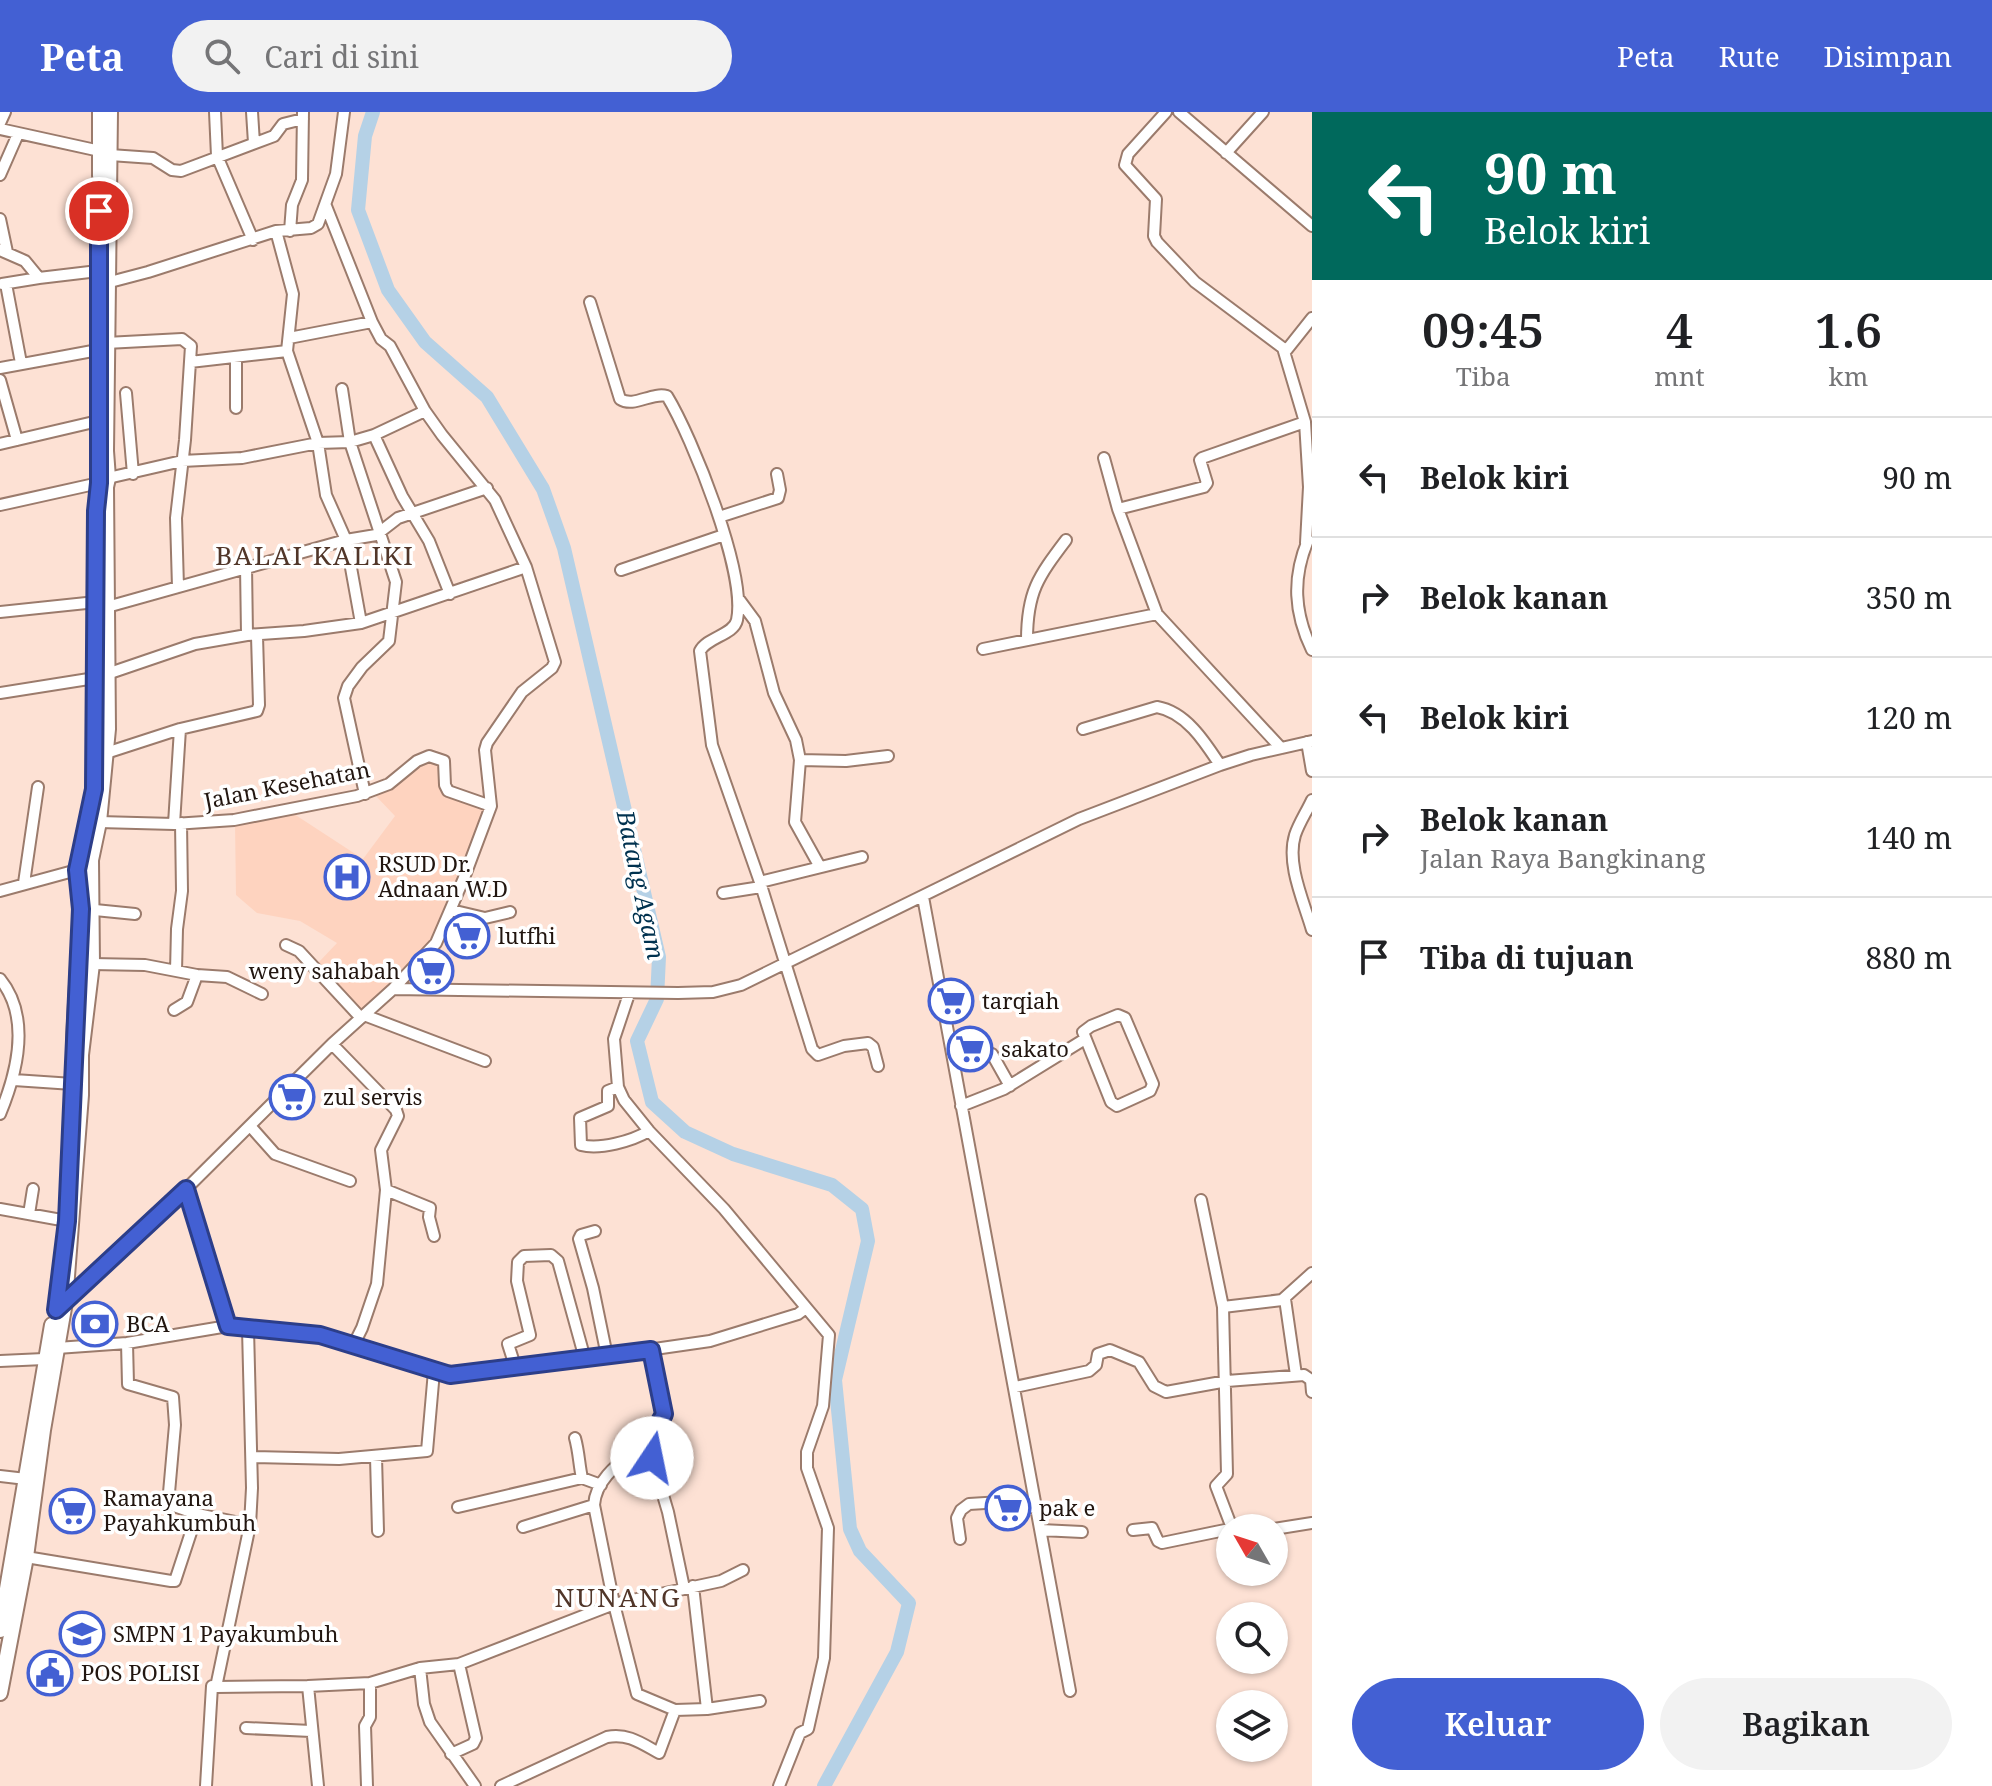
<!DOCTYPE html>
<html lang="id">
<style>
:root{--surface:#fff;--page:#f2f2f2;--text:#202124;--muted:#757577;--line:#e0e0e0;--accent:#4360d3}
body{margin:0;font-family:"Noto Serif",serif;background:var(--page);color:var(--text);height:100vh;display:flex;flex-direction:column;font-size:30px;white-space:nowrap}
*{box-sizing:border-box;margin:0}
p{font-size:26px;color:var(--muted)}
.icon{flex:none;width:44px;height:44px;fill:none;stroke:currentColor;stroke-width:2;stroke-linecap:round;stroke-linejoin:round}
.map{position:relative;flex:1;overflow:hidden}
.details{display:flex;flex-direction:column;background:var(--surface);width:680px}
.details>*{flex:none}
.guide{background:#00695c;color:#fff;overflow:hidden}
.needle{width:52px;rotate:309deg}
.buttons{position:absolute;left:1216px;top:1402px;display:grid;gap:16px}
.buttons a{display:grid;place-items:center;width:72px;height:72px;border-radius:50%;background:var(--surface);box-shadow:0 2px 6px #0004;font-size:40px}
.pin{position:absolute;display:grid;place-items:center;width:68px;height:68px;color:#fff;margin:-34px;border:4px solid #fff;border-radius:50%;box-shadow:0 2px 8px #0007}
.me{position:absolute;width:88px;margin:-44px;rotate:11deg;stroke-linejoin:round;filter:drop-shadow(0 0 6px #0008)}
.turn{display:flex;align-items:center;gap:28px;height:168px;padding:0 40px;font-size:36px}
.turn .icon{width:104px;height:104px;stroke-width:2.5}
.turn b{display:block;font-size:56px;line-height:68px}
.eta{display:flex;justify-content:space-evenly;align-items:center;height:136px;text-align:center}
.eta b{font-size:48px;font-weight:600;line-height:56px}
.button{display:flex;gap:16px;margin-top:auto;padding:16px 40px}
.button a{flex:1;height:92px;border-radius:48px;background:var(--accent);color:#fff;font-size:32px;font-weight:600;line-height:92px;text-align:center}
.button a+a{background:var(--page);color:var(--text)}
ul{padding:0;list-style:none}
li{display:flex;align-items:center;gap:24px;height:120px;padding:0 40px;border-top:2px solid var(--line)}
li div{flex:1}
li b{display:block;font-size:30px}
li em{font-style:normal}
header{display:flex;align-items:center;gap:48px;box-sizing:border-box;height:112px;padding:0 40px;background:var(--accent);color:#fff}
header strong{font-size:38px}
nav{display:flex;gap:44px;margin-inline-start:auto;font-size:28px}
.search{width:560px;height:72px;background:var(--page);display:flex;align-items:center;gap:20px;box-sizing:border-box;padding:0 28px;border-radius:44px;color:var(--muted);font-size:30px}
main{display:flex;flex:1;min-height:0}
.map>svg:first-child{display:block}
.built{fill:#fed3bf}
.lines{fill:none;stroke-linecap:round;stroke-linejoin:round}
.river{stroke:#b5d1e6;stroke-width:14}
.minor-casing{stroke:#9b7b6c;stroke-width:14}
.highway-casing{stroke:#9b7b6c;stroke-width:18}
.minor{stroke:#fff;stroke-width:10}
.highway{stroke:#fff;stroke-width:14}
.route-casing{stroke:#2c3e89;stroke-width:20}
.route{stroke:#4360d3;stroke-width:14}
.labels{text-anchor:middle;stroke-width:7;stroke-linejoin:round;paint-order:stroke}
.street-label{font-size:22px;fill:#221610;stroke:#fff}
.poi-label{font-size:22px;fill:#221610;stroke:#fff;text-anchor:start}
.water-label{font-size:24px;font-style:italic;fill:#00324f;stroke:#fff}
.quarter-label{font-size:26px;letter-spacing:2px;fill:#513629;stroke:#fff}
</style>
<header>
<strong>Peta</strong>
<div class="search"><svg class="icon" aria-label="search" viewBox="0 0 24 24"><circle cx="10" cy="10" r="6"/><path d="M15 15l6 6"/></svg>Cari di sini</div>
<nav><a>Peta</a><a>Rute</a><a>Disimpan</a></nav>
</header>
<main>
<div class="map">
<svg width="1312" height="1674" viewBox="0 0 1312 1674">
<rect width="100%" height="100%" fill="#fde1d4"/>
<path class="built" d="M434,648L442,655L441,676L489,697L423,843L363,899L318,851L337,831L300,809L257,801L236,783L235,711L294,702L363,747L395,704L374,682L384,680L420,651Z"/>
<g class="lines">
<path class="river" d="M373,0L365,24L358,98L388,178L425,230L487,285L543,377L564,436L659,845L657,887L637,929L652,990L685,1020L733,1042L832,1073L862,1097L868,1129L835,1268L850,1417L860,1439L909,1491L897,1540L824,1674"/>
<g class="minor-casing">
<path id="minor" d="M215,0L217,44L253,128
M252,0L254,31
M1166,0L1128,42L1125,53L1156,87L1154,124L1157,130L1195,170L1283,236L1305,310L1309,375L1306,431
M1179,0L1312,114
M0,11L5,0
M0,17L100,39
M1226,41L1263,0
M110,43L153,46L172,58L181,59L274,24L283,12L303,7
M0,63L18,22
M326,94L372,210L381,227L390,234L425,299L442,323L495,388L526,455L555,550L552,556L522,580L487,631L485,638L491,694L464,766L436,831L393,877
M0,107L7,140
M276,119L293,182L287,239L318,331L326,383L346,428L361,511
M290,119L292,93L302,68L303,0
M0,138L25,149L39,166L98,159
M110,170L148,160L276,119L311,116L318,112L336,62L344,0
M2,172L39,166
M6,172L21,251
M590,190L620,287C634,296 651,280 667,284C692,325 747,461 737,508C734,523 707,525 700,539L712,633L760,770L812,937L818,943L844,934L868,931L873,935L878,954
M289,226L372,210
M106,231L182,227L191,234L185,328L176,406L178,475
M1285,240L1312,206
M236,246V296
M190,250L287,239
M0,256L98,238
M0,268L17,328
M342,277L350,330L396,470L389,529L362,555L348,574L344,586L365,682
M126,281L133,362
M374,323L402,384L429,429L450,482
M0,332L98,309
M1104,346L1118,397L1157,502L1281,636
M108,366L182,349L242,346L318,331L350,330L374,323L425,299
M0,393L99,371
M1118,397L1204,375L1207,371L1200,348L1202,346L1305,310
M719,405L778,386L780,378L777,362
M1308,428C1292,466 1294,501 1312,538
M246,454L247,523
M621,458L724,423
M738,486L755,509L774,581L796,628L800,648L795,710L820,755
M107,495L346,428L376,423L398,406L487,376
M0,500L96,490
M1027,528C1027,480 1038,465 1066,428
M983,537L1157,502
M107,562L195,532L247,523L304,519L361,511L526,455
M0,581L95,566
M1083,617L1157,595C1186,600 1205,630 1220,653
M1307,630L1312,659
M106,641L180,617L257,599L259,593L257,524
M800,648L846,649L888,644
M1312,688C1307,699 1299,711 1295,723C1286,752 1304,790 1312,818
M99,710L174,712L234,708L357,684L389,672L417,649L429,644L444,649L445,673L448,679L491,694
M174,712L180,617
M760,770L862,745
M24,771L38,675
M0,779L77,758
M723,781L761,775
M923,785L1070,1579
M85,797L135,802
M451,798L485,806L510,800
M286,833L299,839L361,906
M92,852L145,853L197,863L227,865L262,882
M176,859L177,817L182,779L181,711
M0,867C31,905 17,961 0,1002
M629,882L614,927L618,975L624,988L649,1019L724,1097L829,1223L823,1294L807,1340V1356L828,1416L824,1546L808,1617L800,1621L779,1674
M174,898L187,890L197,863
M364,903L485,949
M1118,903L1125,906L1153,972L1150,979L1117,994L1111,990L1083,920L1091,914Z
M332,932L396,998L398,1004L381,1038L386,1078L377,1172L362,1216L354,1232
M992,942L1010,974
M14,968L73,972
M618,975L608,979V994L580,1006L581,1033C600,1038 632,1029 649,1019
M961,994L1004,977L1085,927
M251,1015L275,1042L350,1069
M186,1077L228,1214
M386,1078L430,1096L429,1105L434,1124
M1201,1088L1223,1195
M0,1097L67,1109
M29,1102L33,1077
M595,1119L581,1123L579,1127L593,1176L607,1244
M1285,1187L1296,1263
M56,1198L186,1077L332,932L393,877L678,881L713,880L741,873L1079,707L1220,653L1251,643L1312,629
M127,1231L128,1272L173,1285L175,1313L168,1392L197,1402
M57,1236L127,1231L228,1214L320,1223L450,1263L516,1257L710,1229L798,1202L806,1196
M0,1249L44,1247
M516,1257L508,1232L530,1223L517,1169L518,1150L524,1144L551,1143L558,1149L585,1247
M1015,1275L1089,1259L1096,1253L1098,1242L1110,1238L1139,1250L1154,1274L1166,1280L1227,1269L1304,1263L1311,1268L1312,1280
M575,1326C579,1340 579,1353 582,1366L601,1373
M647,1329L668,1400L684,1476
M252,1345L339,1347L427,1339L434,1259
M376,1345L378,1419
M0,1364L26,1367
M458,1395L582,1366
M523,1415L594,1393
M1232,1416L1216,1374L1227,1362L1223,1195L1282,1188L1312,1161
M1274,1417L1312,1411
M1041,1418L1082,1420
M1133,1418L1152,1416L1158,1429L1162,1431L1230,1417
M960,1427L957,1406L961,1398L969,1392L1018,1389L1036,1397
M26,1445L171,1469H175L197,1402L250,1413
M743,1458L721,1469L614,1492L637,1582L675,1598L707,1597L760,1589
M693,1474L707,1597
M420,1556L424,1592L430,1610L475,1674
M308,1574L370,1571L420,1556L459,1552L614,1492L594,1393C597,1349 663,1333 664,1300C664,1281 655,1257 651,1238
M216,1575L308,1574L318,1674
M246,1616L311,1619
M451,1642L473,1632L476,1626L459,1552
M206,1674L212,1574L216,1575L250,1413L252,1376L248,1217
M367,1674L365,1614L370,1605V1571
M501,1674L607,1625C628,1621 641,1631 659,1641L675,1598"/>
</g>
<g class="highway-casing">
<path id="highway" d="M100,64V0
M98,216L99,104
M74,929L81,797L77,758L94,677L96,399L99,364
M0,1518L52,1213
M0,1581L26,1445L43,1318L65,1190L81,983V943L92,852L91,748L99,710L108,617L106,375L108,366L106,339L110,0"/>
</g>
<use href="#minor" class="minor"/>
<use href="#highway" class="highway"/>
</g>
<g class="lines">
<g class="route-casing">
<path id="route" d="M99,99V371L96,399L94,677L77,758L81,797L73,972L67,1109L56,1198L186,1077L228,1214L320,1223L450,1263L651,1238L664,1302L653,1323L647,1329L652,1346"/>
</g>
<use href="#route" class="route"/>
</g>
<defs>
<g id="hospital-ring" transform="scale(2.3)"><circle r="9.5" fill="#fff" stroke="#4360d3" stroke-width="1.5"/><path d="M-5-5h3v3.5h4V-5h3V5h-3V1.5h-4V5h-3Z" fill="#4360d3"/></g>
<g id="supermarket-ring" transform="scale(2.3)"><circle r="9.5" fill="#fff" stroke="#4360d3" stroke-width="1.5"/><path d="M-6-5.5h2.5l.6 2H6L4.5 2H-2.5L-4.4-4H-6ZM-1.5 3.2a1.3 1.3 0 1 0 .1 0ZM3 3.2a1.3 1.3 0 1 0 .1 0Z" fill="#4360d3"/></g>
<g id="bank-ring" transform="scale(2.3)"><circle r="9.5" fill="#fff" stroke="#4360d3" stroke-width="1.5"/><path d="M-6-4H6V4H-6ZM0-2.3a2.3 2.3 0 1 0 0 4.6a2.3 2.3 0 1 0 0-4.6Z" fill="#4360d3"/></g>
<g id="school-ring" transform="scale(2.3)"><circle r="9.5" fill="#fff" stroke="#4360d3" stroke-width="1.5"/><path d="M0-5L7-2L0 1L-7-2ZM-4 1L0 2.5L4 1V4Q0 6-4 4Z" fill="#4360d3"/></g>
<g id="civic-ring" transform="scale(2.3)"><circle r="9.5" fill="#fff" stroke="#4360d3" stroke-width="1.5"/><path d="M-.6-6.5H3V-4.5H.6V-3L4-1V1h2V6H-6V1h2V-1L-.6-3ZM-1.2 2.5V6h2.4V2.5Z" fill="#4360d3"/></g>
</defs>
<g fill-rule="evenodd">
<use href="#hospital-ring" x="347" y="765"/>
<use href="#supermarket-ring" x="467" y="824"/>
<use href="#supermarket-ring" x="431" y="859"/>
<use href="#supermarket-ring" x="951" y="889"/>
<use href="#supermarket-ring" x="970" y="937"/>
<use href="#supermarket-ring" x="292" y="985"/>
<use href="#bank-ring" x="95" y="1212"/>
<use href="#supermarket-ring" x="1008" y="1396"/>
<use href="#supermarket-ring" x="72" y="1399"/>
<use href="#school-ring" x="82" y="1522"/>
<use href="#civic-ring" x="50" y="1561"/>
</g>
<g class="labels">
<g class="street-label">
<text transform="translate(287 673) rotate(-11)" y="8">Jalan Kesehatan</text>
</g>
<g class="poi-label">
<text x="378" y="760">RSUD Dr.<tspan x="378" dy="25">Adnaan W.D</tspan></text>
<text x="498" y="832">lutfhi</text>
<text x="400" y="867" text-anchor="end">weny sahabah</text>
<text x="982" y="897">tarqiah</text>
<text x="1001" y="945">sakato</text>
<text x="323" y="993">zul servis</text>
<text x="126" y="1220">BCA</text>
<text x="103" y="1394">Ramayana<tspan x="103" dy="25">Payahkumbuh</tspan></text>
<text x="1039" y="1404">pak e</text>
<text x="113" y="1530">SMPN 1 Payakumbuh</text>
<text x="81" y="1569">POS POLISI</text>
</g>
<g class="water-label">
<text transform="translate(640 773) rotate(78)" y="8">Batang Agam</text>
</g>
<g class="quarter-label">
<text x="315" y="453">BALAI KALIKI</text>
<text x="618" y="1495">NUNANG</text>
</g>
</g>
</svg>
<div class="buttons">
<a><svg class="needle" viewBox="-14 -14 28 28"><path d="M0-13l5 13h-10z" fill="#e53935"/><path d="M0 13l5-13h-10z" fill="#757577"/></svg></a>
<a><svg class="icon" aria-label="search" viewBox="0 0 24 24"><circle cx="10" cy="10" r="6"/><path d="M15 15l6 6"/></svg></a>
<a><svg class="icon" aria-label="layers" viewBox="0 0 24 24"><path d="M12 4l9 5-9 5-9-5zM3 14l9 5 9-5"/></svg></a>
</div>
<div class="pin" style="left:99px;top:99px;background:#d93025"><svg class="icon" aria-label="arrive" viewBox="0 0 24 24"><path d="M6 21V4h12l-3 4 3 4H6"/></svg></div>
<svg class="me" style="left:652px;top:1346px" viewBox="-20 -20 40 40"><circle r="19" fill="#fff"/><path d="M0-13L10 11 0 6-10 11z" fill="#4360d3"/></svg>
</div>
<section class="details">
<div class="guide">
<div class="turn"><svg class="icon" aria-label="left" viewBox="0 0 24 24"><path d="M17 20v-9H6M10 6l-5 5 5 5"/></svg><div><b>90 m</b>Belok kiri</div></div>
</div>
<div class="eta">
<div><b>09:45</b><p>Tiba</p></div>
<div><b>4</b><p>mnt</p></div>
<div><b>1.6</b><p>km</p></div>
</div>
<ul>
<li><svg class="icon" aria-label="left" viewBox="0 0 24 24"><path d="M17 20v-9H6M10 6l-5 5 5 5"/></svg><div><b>Belok kiri</b></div><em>90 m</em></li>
<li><svg class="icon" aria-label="right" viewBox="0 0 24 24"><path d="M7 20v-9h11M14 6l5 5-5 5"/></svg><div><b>Belok kanan</b></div><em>350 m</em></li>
<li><svg class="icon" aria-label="left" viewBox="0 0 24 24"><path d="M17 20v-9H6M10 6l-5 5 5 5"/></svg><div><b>Belok kiri</b></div><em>120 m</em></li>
<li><svg class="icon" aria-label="right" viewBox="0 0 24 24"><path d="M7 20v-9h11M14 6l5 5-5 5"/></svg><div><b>Belok kanan</b><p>Jalan Raya Bangkinang</p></div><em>140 m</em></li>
<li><svg class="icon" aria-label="arrive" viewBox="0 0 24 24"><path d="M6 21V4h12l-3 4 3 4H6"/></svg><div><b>Tiba di tujuan</b></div><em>880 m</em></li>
</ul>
<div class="button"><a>Keluar</a><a>Bagikan</a></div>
</section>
</main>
